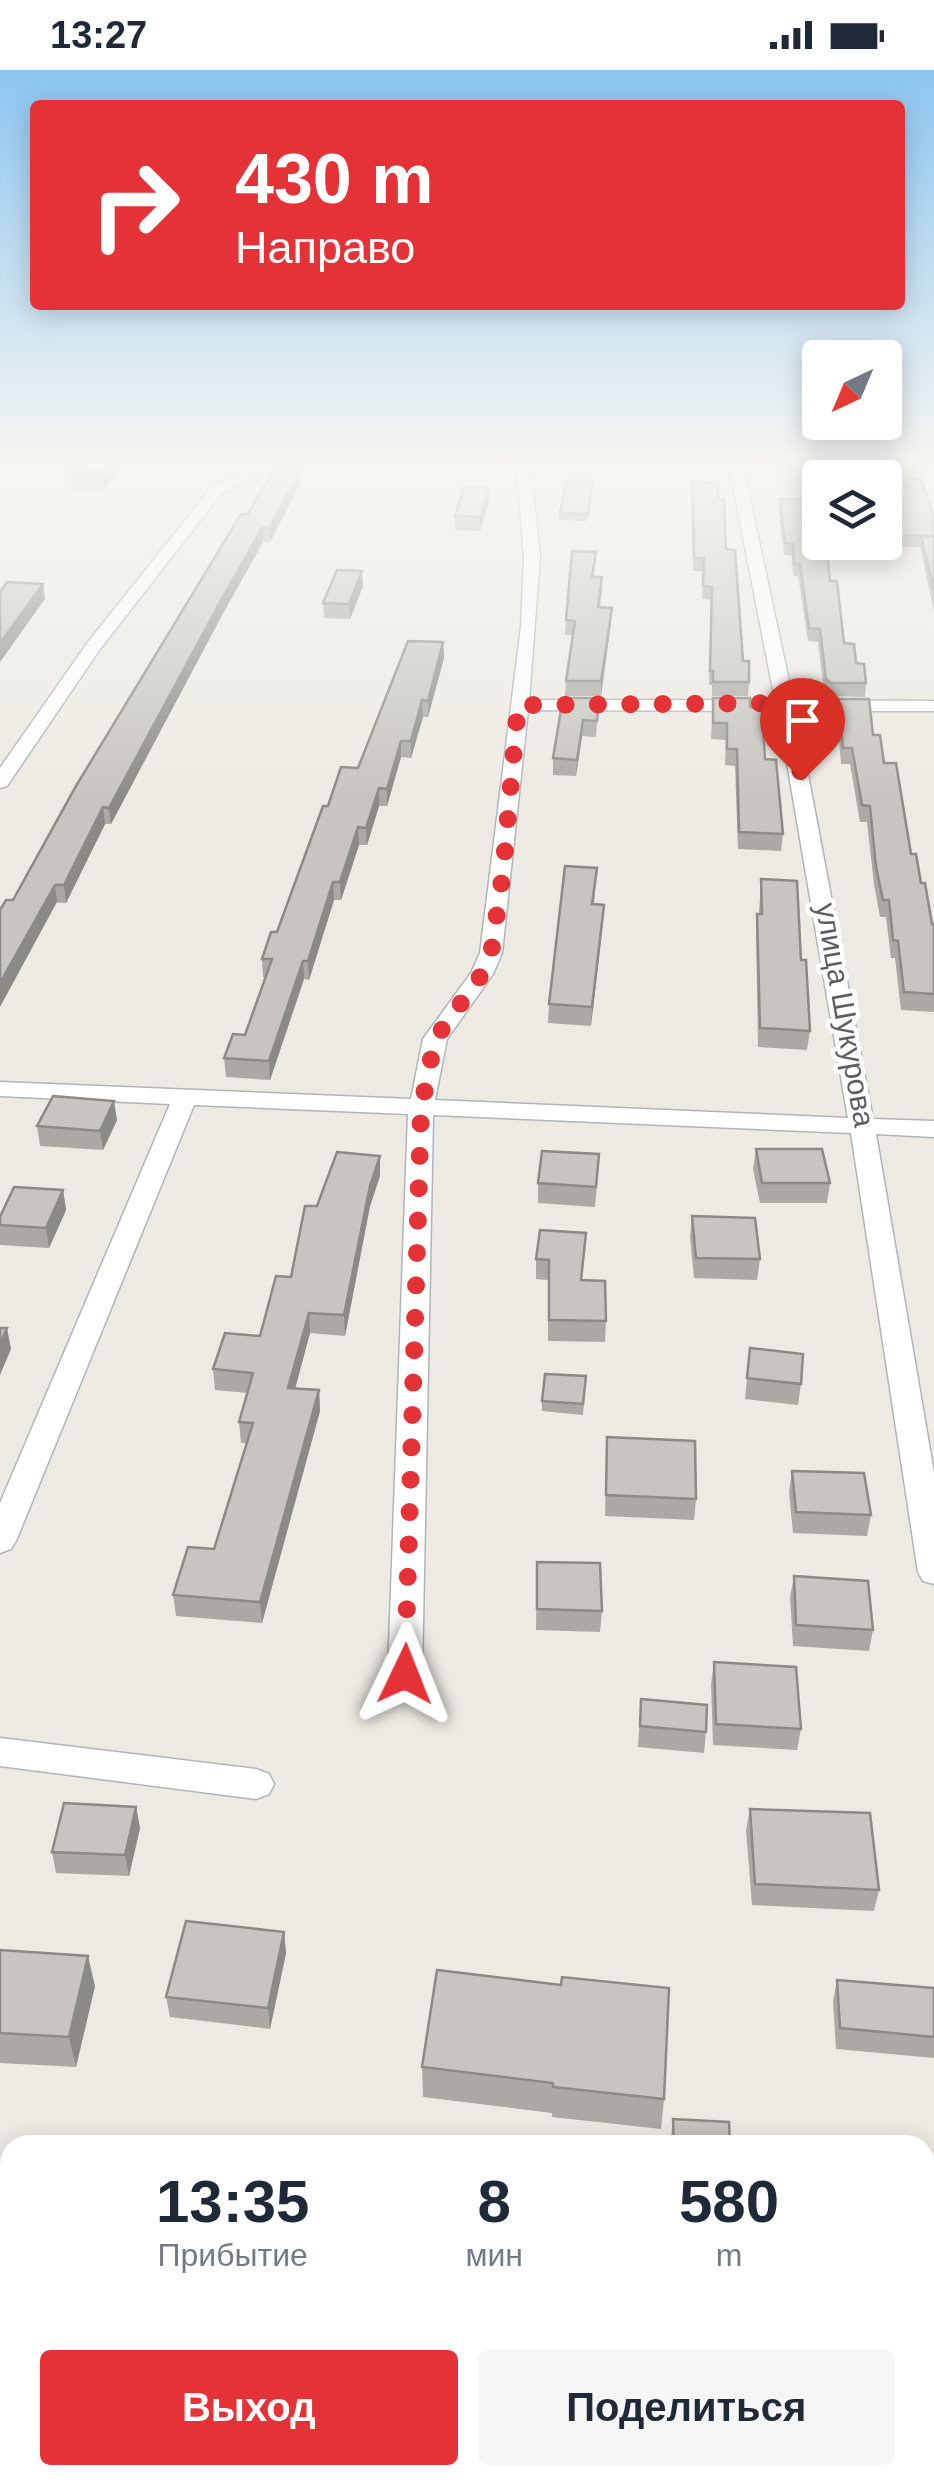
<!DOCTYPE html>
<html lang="ru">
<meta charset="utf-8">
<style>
:root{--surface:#fff;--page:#f6f6f7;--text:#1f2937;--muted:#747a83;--accent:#e53236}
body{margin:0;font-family:Helvetica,sans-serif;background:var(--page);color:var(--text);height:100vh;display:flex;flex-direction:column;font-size:38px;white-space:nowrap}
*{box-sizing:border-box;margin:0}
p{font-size:32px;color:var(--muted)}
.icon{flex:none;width:55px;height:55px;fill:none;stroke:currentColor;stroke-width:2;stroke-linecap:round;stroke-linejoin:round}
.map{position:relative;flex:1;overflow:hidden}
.side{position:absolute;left:0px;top:2065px;width:935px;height:350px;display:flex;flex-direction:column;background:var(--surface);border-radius:30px 30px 0 0;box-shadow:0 5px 25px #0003}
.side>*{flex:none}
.guide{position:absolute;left:30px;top:30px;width:875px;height:210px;border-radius:10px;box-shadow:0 5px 25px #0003;background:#e53236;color:#fff;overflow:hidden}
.needle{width:65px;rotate:224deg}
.buttons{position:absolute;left:802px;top:270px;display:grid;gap:20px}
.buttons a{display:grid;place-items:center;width:100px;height:100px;border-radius:10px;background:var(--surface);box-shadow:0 5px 25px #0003;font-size:50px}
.pin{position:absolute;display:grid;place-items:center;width:85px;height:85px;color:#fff;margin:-102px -42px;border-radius:50% 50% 50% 0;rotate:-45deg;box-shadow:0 0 10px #0007}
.pin .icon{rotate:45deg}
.me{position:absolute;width:110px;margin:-55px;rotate:2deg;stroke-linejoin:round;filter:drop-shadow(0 0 8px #0008)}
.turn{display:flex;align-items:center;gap:35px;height:210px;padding:0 40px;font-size:45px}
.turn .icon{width:130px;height:130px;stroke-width:2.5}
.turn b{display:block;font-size:70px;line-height:85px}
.eta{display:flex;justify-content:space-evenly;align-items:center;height:170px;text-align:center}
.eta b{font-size:60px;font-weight:800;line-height:70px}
.button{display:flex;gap:20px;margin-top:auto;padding:20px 40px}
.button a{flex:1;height:115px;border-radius:10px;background:var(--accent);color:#fff;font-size:40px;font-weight:800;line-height:115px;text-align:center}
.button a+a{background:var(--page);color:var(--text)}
.status{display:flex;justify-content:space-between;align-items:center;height:70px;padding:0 50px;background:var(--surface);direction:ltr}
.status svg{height:28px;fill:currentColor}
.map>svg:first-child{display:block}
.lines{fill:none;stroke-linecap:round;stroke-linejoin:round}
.street-casing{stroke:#b0b4b8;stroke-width:3}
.street{fill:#fff;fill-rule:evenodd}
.wall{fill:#aca9a5}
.shaded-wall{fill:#8c8a86}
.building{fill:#c8c5c0;stroke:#8c8a86;stroke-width:2.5}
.route{stroke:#e53236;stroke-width:18;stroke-dasharray:0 32.4}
.labels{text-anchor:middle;stroke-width:9;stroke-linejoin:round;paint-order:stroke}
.street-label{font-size:30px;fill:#5b5f63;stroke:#fff}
</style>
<div class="status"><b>13:27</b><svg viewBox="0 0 49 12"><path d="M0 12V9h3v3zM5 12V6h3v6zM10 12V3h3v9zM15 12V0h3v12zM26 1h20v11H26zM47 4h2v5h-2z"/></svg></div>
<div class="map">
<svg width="934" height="2415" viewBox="0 0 934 2415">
<rect width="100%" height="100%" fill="#edeae3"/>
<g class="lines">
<g class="street-casing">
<path id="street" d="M267,391H286L221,424L100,579L7,716L0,718V698L88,572L211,418Z
M516,391H530L540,487L529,630H775L728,391H742L793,630L934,631V641H796L873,1049L934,1051V1067L876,1064L934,1403V1514L923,1511L918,1502L851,1063L433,1045L422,1604L417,1613L405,1617L393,1613L388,1604L408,1044L194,1035L16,1471L11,1479L0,1483V1433L170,1034L0,1026V1012L411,1029L423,969L471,903L480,883L521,557L524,487ZM528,640L778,641L848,1048L435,1030L447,969L493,904L502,883Z
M0,1668L256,1699L269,1704L274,1714L269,1724L256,1729L0,1696Z"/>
</g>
<use href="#street" class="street"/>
</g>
<path class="wall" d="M79,391H161V397L123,395L104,420L72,419L70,400Z
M299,400L300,414L270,472H263L221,547L111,754H105L66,833L13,830Z
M889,408L934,448V541L920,477H899L888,419Z
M593,411L587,451L559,450L560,443Z
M692,412L718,429L743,591L749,612L748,626H712V615H709L711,530L702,529L703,501H693Z
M489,418V432L480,461L455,460V446Z
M780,429L809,464L830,511L844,573L866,613L865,627L829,626L824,622L818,572L808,571L798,506H793L792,486L784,485L779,441Z
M596,482L594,507L602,521L600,537L611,552L601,626H565L566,611L573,565H565L566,550Z
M363,516L350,549L324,548L323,533Z
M443,572L444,588L428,647H423L411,688L401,687L387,736H379L367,775H359L341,830H334L309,910L304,909L270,1010L226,1007L224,988L245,965L265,907H263L262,889L277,862L328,736L358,698Z
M599,628L596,667L582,666L576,706L553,705V688Z
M713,628L750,637L765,689L783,764L781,781L738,779L735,696L725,695L726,670L711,669Z
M832,629L873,665L884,693L921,813L932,854H934V942L901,940L895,888H891L886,847H880L874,814L867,752H860L850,694H841L839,670L833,669L831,645Z
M597,798L594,834L604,835L591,956L548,953L549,934Z
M761,809L801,890L810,961L807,980L758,977L756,862L757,844H759Z
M117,1050L103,1080L40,1076L37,1056Z
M756,1079L830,1113L827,1133H760L753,1099Z
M598,1104L595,1137L538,1133V1113Z
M380,1106L370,1136L345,1266L310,1263L295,1318L319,1320L320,1341L262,1553L176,1546L173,1525L214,1479L247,1373H241L239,1352L248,1323L215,1320L213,1299L260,1266L291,1207L317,1136Z
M63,1120L66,1140L49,1178L0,1175V1147Z
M692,1146L760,1189L757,1210L694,1208L690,1167Z
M586,1163L582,1210L606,1251L605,1272L548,1271V1210L536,1209V1189Z
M750,1278L801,1314L798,1335L745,1329Z
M586,1306L583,1345L542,1341V1331Z
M607,1367L696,1429L694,1450L605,1446Z
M792,1401L871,1445L867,1466L793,1463L789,1422Z
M537,1492L602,1541L600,1562L536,1560Z
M794,1506L873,1560L869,1581L793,1576L790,1527Z
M714,1592L801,1659L797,1680L713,1675L711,1614Z
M641,1629L706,1662L704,1683L638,1677Z
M136,1737L140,1758L129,1806L56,1803L52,1782Z
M750,1739L879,1820L874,1841L752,1835L746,1760Z
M284,1862L286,1883L270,1959L170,1947L166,1927Z
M0,1880L95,1916L76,1997L0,1993Z
M437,1900L664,2029L661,2059L552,2047V2043L423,2027L422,1997Z
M837,1910L934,1918V1988L836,1979L833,1931Z
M673,2049L730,2075H670Z"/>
<path class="shaded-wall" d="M109,391H122L123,395L104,420L102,401Z
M299,400L300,414L270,472V458Z
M489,418V432L480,461L481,447Z
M262,458L263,472L221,547L111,754L109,738L220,532Z
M362,501L363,516L350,549L349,534Z
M43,514L45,529L0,592V573Z
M612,538L611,552L601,626V611Z
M443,572L444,588L428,647V631Z
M422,630L423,647L411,688V671Z
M583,650L582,666L576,706L577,690Z
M401,671V687L387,736V719Z
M379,718V736L367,775L366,758Z
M103,737L105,754L66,833L64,815Z
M358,757L359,775L341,830L340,812Z
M333,812L334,830L309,910L308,891Z
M55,815L57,832L0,937V913Z
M604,835L603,853L591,956L592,937Z
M303,891L304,909L270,1010L269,991Z
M114,1031L117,1050L103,1080L100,1061Z
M380,1086V1106L370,1136L345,1266L344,1245L370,1116Z
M63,1120L66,1140L49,1178L46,1158Z
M309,1243L310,1263L290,1338L288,1318Z
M7,1258L11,1279L0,1305V1274Z
M319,1320L320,1341L262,1553L260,1532Z
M136,1737L140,1758L129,1806L125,1785Z
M284,1862L286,1883L270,1959L268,1938Z
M88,1886L95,1916L76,1997L69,1967Z"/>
<path class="building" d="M79,391H109L102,401L70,400Z
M274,399L299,400L270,458H262L220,532L109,738L103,737L64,815H55L0,913V840L6,830H13L76,716L241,444H248Z
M889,408L921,409L934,448V466L900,465Z
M566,411H593L588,444L560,443Z
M692,412L718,413V429H724L726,479L735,480L743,591H749V612H713V601H710L712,517L703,516L704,488H694Z
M464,417L489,418L481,447L455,446Z
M780,429L806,430L809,464H815L817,483H827L830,511H837L844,573L854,574L856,593L864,594L866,613H831L826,609L820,559L809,558L800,494H794L793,474L785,473Z
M921,466H934V520Z
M572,481L596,482L592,507H602L598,537L612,538L601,611H566L575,551L566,550Z
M337,500L362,501L349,534L323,533Z
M7,512L43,514L0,573V522Z
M408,571L443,572L428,631L422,630L411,671H401L387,719L379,718L366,758L358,757L340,812H333L308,891H303L269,991L224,988L233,964L245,965L272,889H262L271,862H277L323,736H328L341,697L358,698Z
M563,628H599L597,651L583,650L577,690L553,688Z
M713,628H750V637L762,638L765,689L776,690L783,764L739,762L737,679H727V653H713Z
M832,629H869L873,665H880L884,693H896L911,784H916L921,813H925L932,854H934V924L904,922L898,871L893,870L889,830H883L876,797L870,736L862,735L852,678H843L841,654L835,653Z
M565,796L597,798L592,834L604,835L592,937L549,934Z
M761,809L797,811L801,890H806L810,961L760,958L757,844H762Z
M53,1026L114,1031L100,1061L37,1056Z
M756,1079H822L830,1113H762Z
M542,1081L599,1084L596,1117L538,1113Z
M337,1082L380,1086L370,1116L344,1245L309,1243L288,1318L319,1320L260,1532L173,1525L188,1477L214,1479L253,1353L239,1352L253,1303L213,1299L225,1263L260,1266L276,1206L291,1207L305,1136H317Z
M14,1117L63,1120L46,1158L0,1155V1147Z
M692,1146L755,1148L760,1189L696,1188Z
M540,1160L586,1163L581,1210L605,1211L606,1251L549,1250V1190L536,1189Z
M0,1258H7L0,1274Z
M750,1278L803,1284L801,1314L747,1308Z
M545,1304L586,1306L583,1334L542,1331Z
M607,1367L695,1371L696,1429L606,1425Z
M792,1401L864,1403L871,1445L796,1442Z
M537,1492L600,1493L602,1541L537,1539Z
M794,1506L868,1511L873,1560L796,1555Z
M714,1592L796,1597L801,1659L716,1654Z
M641,1629L707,1635L706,1662L640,1656Z
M64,1733L136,1737L125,1785L52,1782Z
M750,1739L870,1743L879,1820L755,1814Z
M186,1851L284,1862L268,1938L166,1927Z
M0,1880L88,1886L69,1967L0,1963Z
M437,1900L561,1915L562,1907L669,1918L664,2029L553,2017V2013L422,1997Z
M837,1910L934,1918V1967L840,1958Z
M673,2049L729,2052L730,2075H674Z"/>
<linearGradient id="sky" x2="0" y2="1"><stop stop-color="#8cc5f0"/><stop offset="0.54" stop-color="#f7f6f2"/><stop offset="1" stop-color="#f7f6f2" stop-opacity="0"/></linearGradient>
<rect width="934" height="729" fill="url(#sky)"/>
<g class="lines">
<path class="route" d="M405,1604L421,1039L435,969L482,904L491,884L503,802L518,635L788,633L802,710"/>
</g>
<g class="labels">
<g class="street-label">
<text transform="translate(845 945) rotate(80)" y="10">улица Шукурова</text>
</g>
</g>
</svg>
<div class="buttons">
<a><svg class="needle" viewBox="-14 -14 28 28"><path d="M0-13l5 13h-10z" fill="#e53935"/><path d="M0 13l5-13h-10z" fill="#747a83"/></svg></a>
<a><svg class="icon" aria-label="layers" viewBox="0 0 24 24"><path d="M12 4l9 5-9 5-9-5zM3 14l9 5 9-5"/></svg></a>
</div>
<div class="pin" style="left:802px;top:710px;background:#d93025"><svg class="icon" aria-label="arrive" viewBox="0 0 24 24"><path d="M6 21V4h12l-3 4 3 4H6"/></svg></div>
<svg class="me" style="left:405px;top:1604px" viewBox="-20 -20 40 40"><path d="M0-17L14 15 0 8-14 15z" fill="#e53236" stroke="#fff" stroke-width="4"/></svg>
<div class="guide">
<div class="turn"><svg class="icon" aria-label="right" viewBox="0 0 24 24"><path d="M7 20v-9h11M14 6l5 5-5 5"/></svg><div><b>430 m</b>Направо</div></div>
</div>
<section class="side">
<div class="eta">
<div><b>13:35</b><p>Прибытие</p></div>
<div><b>8</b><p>мин</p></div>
<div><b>580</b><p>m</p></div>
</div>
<div class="button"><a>Выход</a><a>Поделиться</a></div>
</section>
</div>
